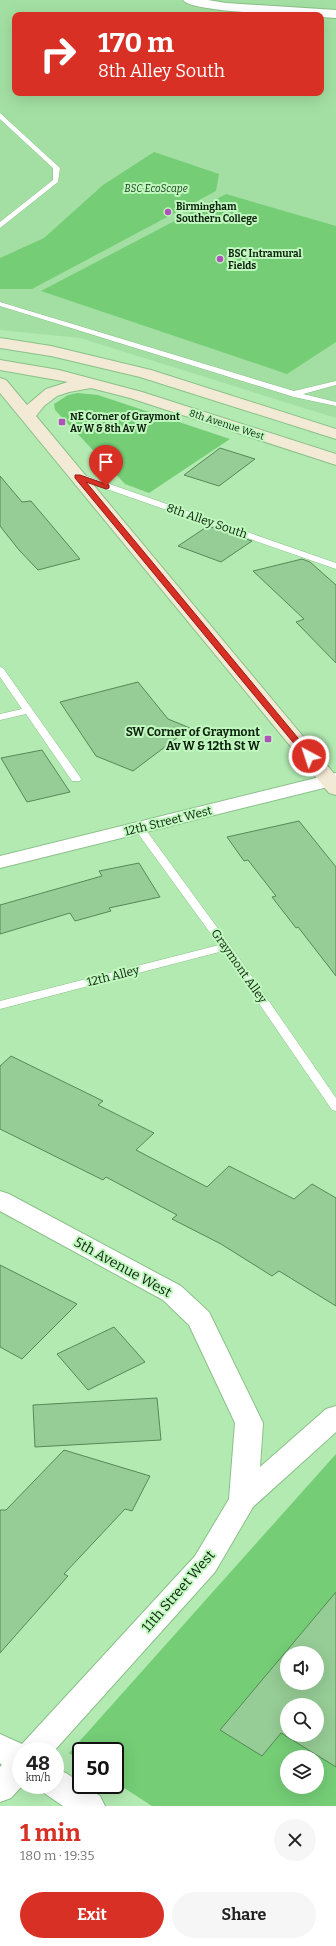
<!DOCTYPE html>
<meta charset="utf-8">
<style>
:root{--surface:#fff;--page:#f6f6f6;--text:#222;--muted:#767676;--accent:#d93025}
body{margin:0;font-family:Bitter,serif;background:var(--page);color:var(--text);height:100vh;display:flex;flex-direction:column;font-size:15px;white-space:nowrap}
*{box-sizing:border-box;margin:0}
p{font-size:13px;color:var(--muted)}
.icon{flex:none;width:22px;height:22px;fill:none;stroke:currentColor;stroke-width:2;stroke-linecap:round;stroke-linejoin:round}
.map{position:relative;height:1806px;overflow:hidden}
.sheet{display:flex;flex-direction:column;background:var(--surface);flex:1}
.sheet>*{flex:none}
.banner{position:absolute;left:12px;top:12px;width:312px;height:84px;border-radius:8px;box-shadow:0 4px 16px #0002;background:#d93025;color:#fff;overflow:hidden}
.fabs{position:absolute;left:280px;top:1646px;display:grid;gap:8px}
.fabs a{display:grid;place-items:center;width:44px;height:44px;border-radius:50%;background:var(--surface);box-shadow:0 4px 16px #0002;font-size:20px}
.speed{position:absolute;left:12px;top:1742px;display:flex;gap:8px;font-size:20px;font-weight:700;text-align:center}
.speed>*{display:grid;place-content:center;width:52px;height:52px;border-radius:50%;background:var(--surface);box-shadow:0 4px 16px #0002;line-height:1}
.speed small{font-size:10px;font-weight:400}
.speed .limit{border:2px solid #111;border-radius:6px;background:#fff;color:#111}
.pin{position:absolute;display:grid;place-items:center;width:34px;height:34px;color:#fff;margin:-41px -17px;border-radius:50% 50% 50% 0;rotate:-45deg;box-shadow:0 0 4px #0007}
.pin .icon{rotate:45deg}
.me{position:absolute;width:44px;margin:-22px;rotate:320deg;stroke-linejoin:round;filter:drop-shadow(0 0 3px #0008)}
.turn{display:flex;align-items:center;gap:14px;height:84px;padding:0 20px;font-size:18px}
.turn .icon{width:52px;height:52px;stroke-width:2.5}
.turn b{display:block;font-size:28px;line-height:34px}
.round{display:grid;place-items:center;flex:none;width:42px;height:42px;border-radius:21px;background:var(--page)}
.headline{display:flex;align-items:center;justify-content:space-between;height:68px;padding:0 20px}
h1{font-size:24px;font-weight:700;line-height:30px;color:var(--accent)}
.primary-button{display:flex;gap:8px;margin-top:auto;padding:8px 20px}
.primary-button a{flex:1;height:46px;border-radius:24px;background:var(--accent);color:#fff;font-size:16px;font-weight:700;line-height:46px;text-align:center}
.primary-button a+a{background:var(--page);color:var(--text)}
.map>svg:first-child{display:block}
.built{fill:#a3dfa2;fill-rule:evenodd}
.green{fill:#75cd76;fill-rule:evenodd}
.building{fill:#96cc95;stroke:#568956;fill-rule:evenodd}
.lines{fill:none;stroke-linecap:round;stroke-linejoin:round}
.lane-casing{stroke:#8ac089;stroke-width:1}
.street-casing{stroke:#8ac089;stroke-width:2}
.secondary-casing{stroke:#8ac089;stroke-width:2}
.lane{fill:#fff;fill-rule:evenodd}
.street{fill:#fff;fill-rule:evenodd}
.secondary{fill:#f3ead6;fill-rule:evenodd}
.route{fill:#d93025;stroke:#8d1f18}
.poi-dot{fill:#b152ba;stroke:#c0f8bf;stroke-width:1.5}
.labels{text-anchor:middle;stroke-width:4;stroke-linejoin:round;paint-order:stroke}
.far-park-label{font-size:10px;font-style:italic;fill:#113813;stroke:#c0f8bf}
.far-poi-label{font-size:10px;font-weight:bold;fill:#0d220d;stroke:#c0f8bf;text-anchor:start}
.far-street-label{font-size:10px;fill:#0d220d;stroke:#c0f8bf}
.street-label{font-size:12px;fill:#0d220d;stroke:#c0f8bf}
.poi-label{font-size:12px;font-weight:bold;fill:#0d220d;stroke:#c0f8bf;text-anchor:end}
.near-street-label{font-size:14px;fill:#0d220d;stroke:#c0f8bf}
</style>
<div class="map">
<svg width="336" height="1806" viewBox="0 0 336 1806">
<rect width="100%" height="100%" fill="#b3eab2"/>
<path class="built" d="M0,0H336V418L80,338L0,330ZM15,15H321V93H15Z"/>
<path class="green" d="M154,152L219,174L216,191L32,289H0V258L44,238L103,185Z
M226,194L336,226V342L287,374L41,291Z
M78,393L98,395L230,439L149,493L125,484L55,410L54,404L68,395Z
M336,1454V1806H152L115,1782V1751H81V1761L69,1753ZM287,1653H317V1683H287ZM287,1705H317V1735H287ZM287,1757H317V1787H287Z"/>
<path class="building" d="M220,448L255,459L219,486L184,475Z
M0,476L22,502L31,501L80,559L38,570L19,550L0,526Z
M208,526L252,541L221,562L178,546Z
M302,559L310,562L336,585V663L296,622L304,619L253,571Z
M138,682L168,719L190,728L133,771L96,756L60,702Z
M42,750L70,792L27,802L1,758Z
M299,821L336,867V976L298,927L296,928L272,897L276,896L248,860L244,861L227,837Z
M139,863L160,897L109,908L111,911L75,921L70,913L0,934V905L102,876L99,871Z
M11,1056L103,1101L98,1105L154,1133L136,1150L207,1187L229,1166L294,1199L312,1184L336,1198V1306L279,1271L272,1276L221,1244L172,1219L177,1215L106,1177L103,1180L0,1129V1066Z
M0,1265L77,1304L22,1359L0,1347Z
M114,1327L145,1362L88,1390L57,1354Z
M157,1398L161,1440L35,1447L33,1405Z
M64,1450L150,1476L132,1511L125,1509L64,1574L68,1576L0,1653V1510H6Z
M336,1592V1767L281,1733L262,1756L220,1730ZM287,1653H317V1683H287ZM287,1705H317V1735H287Z"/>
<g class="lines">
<g class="lane-casing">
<path id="lane" d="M0,113L60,168L58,182L0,228V222L53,180V168L0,119Z
M0,302L294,391L336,381V385L303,394L336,402V406L294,397L0,306Z
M78,473L336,563V569L75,478L74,476Z
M0,667L3,668L80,777L81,779L80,781H72L26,714L0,720V714L22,709L0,677Z
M139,825L143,826L230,945L336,1098V1111L332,1110L223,951L0,1009V1001L219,945L134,828Z"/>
</g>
<g class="street-casing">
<path id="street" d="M183,0H208L226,3L336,10V18L321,17V15C301,15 192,13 183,0Z
M336,773V785L0,868V856Z
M0,1191L9,1194L181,1286L209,1312L263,1423L260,1467L326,1409L336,1406V1432L253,1507L215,1572L54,1751H21V1785H23L11,1798L0,1802V1767L2,1765L0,1763V1734L22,1744L195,1556L229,1499L235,1423L189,1325L163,1300L0,1211Z
M55,1769L66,1773L81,1783V1785H84L100,1796L105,1806H63L44,1793L40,1785H55Z"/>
</g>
<g class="secondary-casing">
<path id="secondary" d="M0,338L51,346L151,370L336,429V439L140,377L51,356L0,348Z
M0,360L59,370L142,392L336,454V465L130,398L91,388L69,392L57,396L44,406L36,416L336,776V795L329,793L0,393V378L6,380L27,405L46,389L68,382L0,370Z"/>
</g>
<use href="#lane" class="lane"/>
<use href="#street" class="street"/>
<use href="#secondary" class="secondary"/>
</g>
<path class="route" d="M75,475H80L109,485V488L106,489L86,482L312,755V758H306L75,478Z"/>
<g class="poi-dot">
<circle cx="168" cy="212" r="4"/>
<circle cx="220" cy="259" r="4"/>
<rect x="58" y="418" width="8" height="8" rx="2"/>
<rect x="264" y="735" width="8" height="8" rx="2"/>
</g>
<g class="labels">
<g class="far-park-label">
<text x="156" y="192">BSC EcoScape</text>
</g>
<g class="far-poi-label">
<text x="176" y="210">Birmingham<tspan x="176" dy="12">Southern College</tspan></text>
<text x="228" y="257">BSC Intramural<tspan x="228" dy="12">Fields</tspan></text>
<text x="70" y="420">NE Corner of Graymont<tspan x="70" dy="12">Av W &amp; 8th Av W</tspan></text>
</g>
<g class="far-street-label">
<text transform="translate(227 424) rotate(18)" y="4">8th Avenue West</text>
</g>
<g class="street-label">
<text transform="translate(207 521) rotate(19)" y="4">8th Alley South</text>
<text transform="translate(168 821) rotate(-14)" y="4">12th Street West</text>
<text transform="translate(239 966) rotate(55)" y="4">Graymont Alley</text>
<text transform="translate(113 976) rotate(-14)" y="4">12th Alley</text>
</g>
<g class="poi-label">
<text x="260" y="736">SW Corner of Graymont<tspan x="260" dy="14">Av W &amp; 12th St W</tspan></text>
</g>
<g class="near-street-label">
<text transform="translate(123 1267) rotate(29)" y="5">5th Avenue West</text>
<text transform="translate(178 1591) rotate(-49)" y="5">11th Street West</text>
</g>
</g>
</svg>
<div class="fabs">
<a><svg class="icon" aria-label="sound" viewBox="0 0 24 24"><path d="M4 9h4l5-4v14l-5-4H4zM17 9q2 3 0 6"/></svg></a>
<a><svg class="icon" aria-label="search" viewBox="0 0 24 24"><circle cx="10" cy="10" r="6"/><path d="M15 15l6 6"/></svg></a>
<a><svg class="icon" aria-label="layers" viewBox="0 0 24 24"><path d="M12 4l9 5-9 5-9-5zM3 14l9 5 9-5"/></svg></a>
</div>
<div class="speed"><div>48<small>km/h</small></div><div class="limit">50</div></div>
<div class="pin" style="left:106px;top:486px;background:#d93025"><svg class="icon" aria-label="arrive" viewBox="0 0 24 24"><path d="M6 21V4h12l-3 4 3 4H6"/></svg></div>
<svg class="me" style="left:309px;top:756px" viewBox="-20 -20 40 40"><circle r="17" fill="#d93025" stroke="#fff" stroke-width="3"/><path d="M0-11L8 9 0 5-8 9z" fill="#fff"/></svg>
<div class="banner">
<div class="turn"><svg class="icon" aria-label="right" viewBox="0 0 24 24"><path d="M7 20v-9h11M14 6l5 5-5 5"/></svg><div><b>170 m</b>8th Alley South</div></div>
</div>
</div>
<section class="sheet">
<div class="headline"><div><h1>1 min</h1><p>180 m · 19:35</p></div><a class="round"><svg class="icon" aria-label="close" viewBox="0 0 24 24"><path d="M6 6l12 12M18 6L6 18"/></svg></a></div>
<div class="primary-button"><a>Exit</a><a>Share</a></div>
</section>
